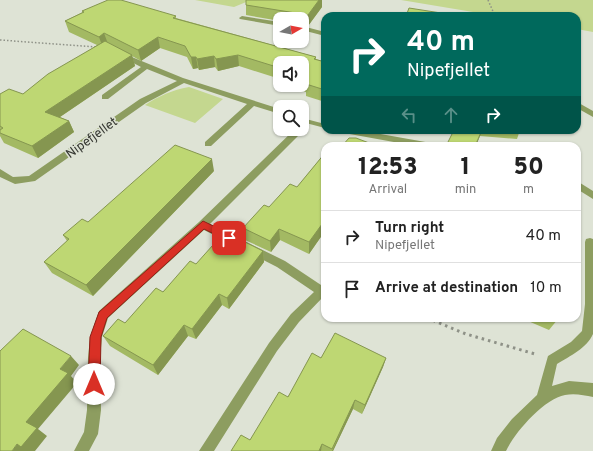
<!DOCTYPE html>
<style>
:root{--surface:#fff;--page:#f2f2f2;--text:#222;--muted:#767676;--line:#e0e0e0}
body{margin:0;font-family:Overpass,sans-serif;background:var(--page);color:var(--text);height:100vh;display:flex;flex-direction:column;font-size:15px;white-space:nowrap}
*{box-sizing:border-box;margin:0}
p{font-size:13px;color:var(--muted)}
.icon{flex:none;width:22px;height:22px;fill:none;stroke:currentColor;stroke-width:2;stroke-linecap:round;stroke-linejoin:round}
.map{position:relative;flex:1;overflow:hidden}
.side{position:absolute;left:321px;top:142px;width:260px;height:180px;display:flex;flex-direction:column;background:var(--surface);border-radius:12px;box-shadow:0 1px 3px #0004}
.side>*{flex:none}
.top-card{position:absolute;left:321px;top:12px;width:260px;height:122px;border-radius:12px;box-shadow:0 1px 3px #0004;background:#00695c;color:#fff;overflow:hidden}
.needle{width:26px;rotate:81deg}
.tools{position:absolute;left:273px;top:12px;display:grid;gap:8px}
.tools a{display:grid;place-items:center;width:36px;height:36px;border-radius:8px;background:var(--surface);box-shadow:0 1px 3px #0004;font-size:20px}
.pin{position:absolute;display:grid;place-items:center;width:34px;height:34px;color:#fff;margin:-17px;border-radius:8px;box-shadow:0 2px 6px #0006}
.me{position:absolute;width:44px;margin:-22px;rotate:0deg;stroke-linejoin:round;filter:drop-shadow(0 0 3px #0008)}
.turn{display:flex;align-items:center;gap:14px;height:84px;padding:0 20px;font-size:18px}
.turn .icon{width:52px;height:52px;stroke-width:2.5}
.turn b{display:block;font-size:28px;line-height:34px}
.lanes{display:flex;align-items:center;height:38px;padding:0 20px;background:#0003;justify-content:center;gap:20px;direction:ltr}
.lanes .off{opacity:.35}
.eta{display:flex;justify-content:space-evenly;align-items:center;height:68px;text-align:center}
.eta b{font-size:24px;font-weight:800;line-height:28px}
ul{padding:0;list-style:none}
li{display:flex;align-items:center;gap:12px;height:52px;padding:0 20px;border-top:1px solid var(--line)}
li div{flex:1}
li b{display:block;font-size:15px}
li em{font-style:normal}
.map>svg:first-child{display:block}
.green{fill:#c4d78f}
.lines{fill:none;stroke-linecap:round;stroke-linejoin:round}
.path-far1{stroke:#8e9187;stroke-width:1.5;stroke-dasharray:1.5 2;stroke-linecap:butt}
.path{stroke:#8e9187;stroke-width:3;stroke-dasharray:2.5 4;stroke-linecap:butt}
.minor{fill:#8d9d60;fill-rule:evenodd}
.wall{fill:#a3b963}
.shaded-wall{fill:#859650}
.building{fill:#bed773;stroke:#859650}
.route{fill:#d93025;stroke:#8d1f18}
.labels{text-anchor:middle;stroke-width:3;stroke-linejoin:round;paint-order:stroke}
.street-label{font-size:13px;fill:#383a34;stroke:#dee3d5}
</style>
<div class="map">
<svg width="593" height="451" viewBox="0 0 593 451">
<rect width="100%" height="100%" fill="#dee3d5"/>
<path class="green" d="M195,0H251L234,7Z
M401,0H593V32L577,29V16H497Z
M189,87L223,99L195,123L145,105C159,96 172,90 189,87Z"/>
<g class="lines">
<path class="path-far1" d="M488,0L495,16
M0,40L96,47"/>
<path class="path" d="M427,318L466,334L535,354"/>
<path class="minor" d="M242,16L280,22V26L240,19L239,18Z
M302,26L325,32V36L302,30Z
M122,53L183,78L280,109V114L254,106L211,146H205V142L247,104L184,83L146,103L35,181L15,184L0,177V169L13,177L29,176L140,99L177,81L147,69L108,99H102V95L141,67L120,56V54Z
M577,102L593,111V117L577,108Z
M302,118L325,124V128L302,122Z
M302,127L304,129L303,131L210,224L285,261L321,285L325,283V295L299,322L277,351L214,451H199L269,343L291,314L314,292L277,267L204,230L108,318L102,337L100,358L101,410L98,434L89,451H74L84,432L87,410L88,358L90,337L99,311L199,222L295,129H302Z
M340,130H358L431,143L435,146H416L344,133Z
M577,181L593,191V199L577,189Z
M590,238L593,239V334C587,348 570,356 557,364L552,386L569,381L593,383V397C584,395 574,393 565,395C544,399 515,432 506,451H491L497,438L512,419L537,395L548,356L571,342L582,331L585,304V242L586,239Z"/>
</g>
<path class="wall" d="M246,0H322V7L308,26L302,25V19H280V21L246,15Z
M82,11L176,16V18L316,57V59L325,62V102L306,96V92L283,85H302V63H280V79L239,66L218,71L215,67L199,70L198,68L193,69L187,57L160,48L141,61L132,56L135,66L60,117L69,121L74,132L38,158L4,143L0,136V94H23L97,45L69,32L65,21L83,12Z
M454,130H520L517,139L480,136Z
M325,153V231L309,254L280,240L271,252L245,240L243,228L269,207L297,187Z
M214,171L93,296L52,273L44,262L67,241L63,235L88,222Z
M224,250L263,251L264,262L229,309L222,305L196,339L188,336L158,375L110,346L103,336L125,323L196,264Z
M521,318H558V319L549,330Z
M321,358H386L383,367L362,414L353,409L333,451H231L250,440Z"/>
<path class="shaded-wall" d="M319,0H322V7L308,26V15Z
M104,33L108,44L103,48L99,37Z
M158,37L160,48L141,61L138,50Z
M132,55L135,66L51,123L45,112Z
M238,55L239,66L218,71L216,59Z
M214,56L215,67L199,70L197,59Z
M191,57H196L198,68L193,69Z
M69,121L74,132L38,158L32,146Z
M482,130L480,136L476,146H475Z
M212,159L214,171L93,296L86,285Z
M325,220V231L309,254V242Z
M279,229L280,240L271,252L270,241Z
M263,251L264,262L229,309L227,298Z
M219,294L222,305L196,339L192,329Z
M184,325L188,336L158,375L153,365Z
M71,356L79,365L71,376L77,383L38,429L47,436L35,451H12L17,444L26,422L60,369Z
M386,358L383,367L362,414L365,405Z
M355,400L353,409L333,451H332Z
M322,444L321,451H319Z"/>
<path class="building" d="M108,0H121L176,16L173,18L316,57L314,59L325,62V90L306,84L309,81L302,79V63H280V68L238,55L216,59L214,56L197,59L196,57H191L185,46L158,37L138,50L104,33L99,37L65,21L84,12L82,11Z
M246,0H319L308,15L246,5Z
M409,8L441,13L440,16H406Z
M105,41L132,55L45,112L69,121L32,146L0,133V130L3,128L0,126V94L9,89L23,94L48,74Z
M454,130H482L475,146H446Z
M349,138H356L377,146H342Z
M175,145L212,159L86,285L44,262L69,239L63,235L82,219L88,222Z
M325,153V220L309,242L279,229L270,241L243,228L264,205L269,207L290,184L297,187Z
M235,237L263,251L227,298L219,294L192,329L184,325L153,365L103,336L118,319L125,323L156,288L163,292L190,261L196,264L213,245L224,250Z
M23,329L71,356L60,369L68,373L26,422L37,428L21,447L17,444L12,451H0V351Z
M335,333L386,358L365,405L355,400L332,449L322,444L319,451H231L241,435L250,440L279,392L288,397L312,353L321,358Z"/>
<path class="route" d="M203,221L232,235V240H226L204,229L107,318L101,337L100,384L98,388L94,390L90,388L88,384L90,337L99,312Z"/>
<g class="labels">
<g class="street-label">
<text transform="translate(91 137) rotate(-36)" y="5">Nipefjellet</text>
</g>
</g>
</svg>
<div class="tools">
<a><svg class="needle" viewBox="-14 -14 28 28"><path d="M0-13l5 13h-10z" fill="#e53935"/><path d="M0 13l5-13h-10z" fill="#767676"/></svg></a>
<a><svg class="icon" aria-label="sound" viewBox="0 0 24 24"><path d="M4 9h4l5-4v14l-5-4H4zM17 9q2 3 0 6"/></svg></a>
<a><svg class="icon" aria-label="search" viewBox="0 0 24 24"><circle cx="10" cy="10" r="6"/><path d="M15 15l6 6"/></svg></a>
</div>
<div class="pin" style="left:229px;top:238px;background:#d93025"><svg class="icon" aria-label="arrive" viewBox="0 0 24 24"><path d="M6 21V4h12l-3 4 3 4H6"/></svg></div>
<svg class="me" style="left:94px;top:384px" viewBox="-20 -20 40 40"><circle r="19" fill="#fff"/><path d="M0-13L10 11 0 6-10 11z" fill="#d93025"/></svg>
<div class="top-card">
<div class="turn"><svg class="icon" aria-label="right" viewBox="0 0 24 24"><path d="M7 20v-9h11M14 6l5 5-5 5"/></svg><div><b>40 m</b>Nipefjellet</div></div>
<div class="lanes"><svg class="icon off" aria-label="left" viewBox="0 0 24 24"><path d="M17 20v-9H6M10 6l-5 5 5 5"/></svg><svg class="icon off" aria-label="ahead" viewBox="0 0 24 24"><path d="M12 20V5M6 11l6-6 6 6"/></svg><svg class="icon" aria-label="right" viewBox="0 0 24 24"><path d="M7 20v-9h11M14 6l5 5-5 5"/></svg></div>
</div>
<section class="side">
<div class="eta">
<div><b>12:53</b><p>Arrival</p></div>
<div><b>1</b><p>min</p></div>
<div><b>50</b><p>m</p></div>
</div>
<ul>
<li><svg class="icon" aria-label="right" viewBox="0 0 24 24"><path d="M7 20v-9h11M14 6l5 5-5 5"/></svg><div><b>Turn right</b><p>Nipefjellet</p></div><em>40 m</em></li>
<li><svg class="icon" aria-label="arrive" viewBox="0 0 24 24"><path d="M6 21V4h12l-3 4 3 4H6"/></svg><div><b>Arrive at destination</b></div><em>10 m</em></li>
</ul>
</section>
</div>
